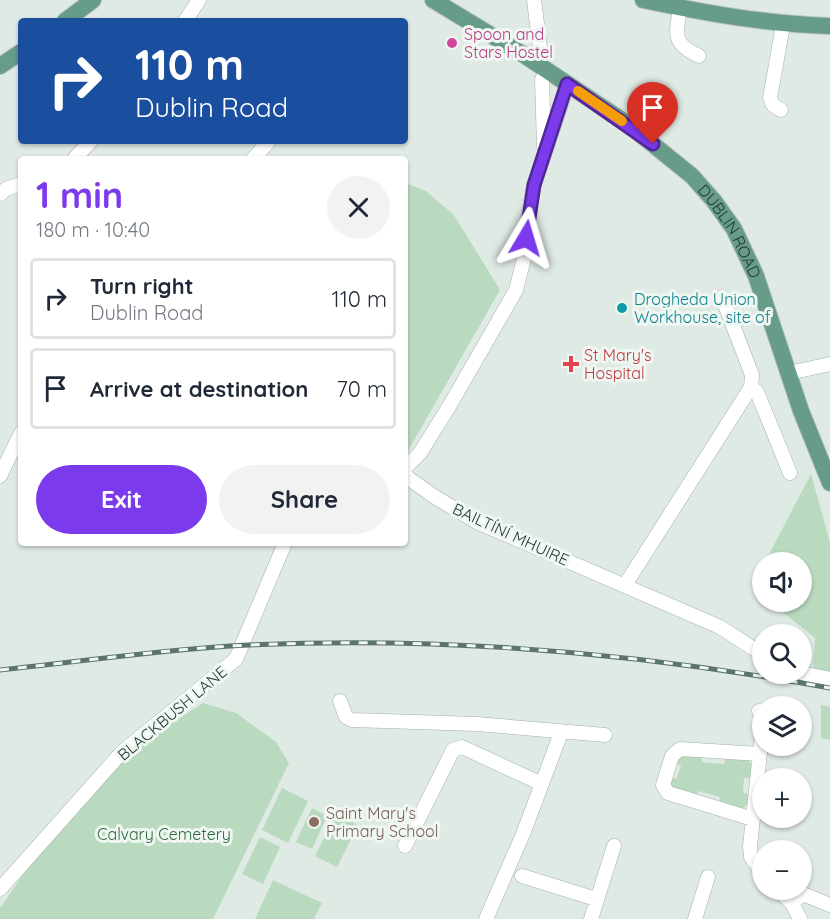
<!DOCTYPE html>
<meta charset="utf-8">
<style>
:root{--surface:#fff;--page:#f2f2f3;--text:#1f2937;--muted:#747a83;--line:#e0e1e3;--accent:#7c3aed}
body{margin:0;font-family:Quicksand,sans-serif;background:var(--page);color:var(--text);height:100vh;display:flex;flex-direction:column;font-size:22px;white-space:nowrap}
*{box-sizing:border-box;margin:0}
p{font-size:20px;color:var(--muted)}
.icon{flex:none;width:33px;height:33px;fill:none;stroke:currentColor;stroke-width:2;stroke-linecap:round;stroke-linejoin:round}
.map{position:relative;flex:1;overflow:hidden}
.sheet{position:absolute;left:18px;top:156px;width:390px;height:390px;display:flex;flex-direction:column;background:var(--surface);border-radius:6px;box-shadow:0 2px 4px #0004}
.sheet>*{flex:none}
.top-card{position:absolute;left:18px;top:18px;width:390px;height:126px;border-radius:6px;box-shadow:0 2px 4px #0004;background:#1a4fa0;color:#fff;overflow:hidden}
.fabs{position:absolute;left:752px;top:552px;display:grid;gap:12px}
.fabs a{display:grid;place-items:center;width:60px;height:60px;border-radius:50%;background:var(--surface);box-shadow:0 2px 4px #0004;font-size:30px}
.pin{position:absolute;display:grid;place-items:center;width:51px;height:51px;color:#fff;margin:-62px -26px;border-radius:50% 50% 50% 0;rotate:-45deg;box-shadow:0 0 6px #0007}
.pin .icon{rotate:45deg}
.me{position:absolute;width:66px;margin:-33px;rotate:7deg;stroke-linejoin:round;filter:drop-shadow(0 0 4px #0008)}
.turn{display:flex;align-items:center;gap:21px;height:126px;padding:0 18px;font-size:27px}
.turn .icon{width:78px;height:78px;stroke-width:2.5}
.turn b{display:block;font-size:42px;line-height:51px}
.round{display:grid;place-items:center;flex:none;width:63px;height:63px;border-radius:32px;background:var(--page)}
.summary{display:flex;align-items:center;justify-content:space-between;height:102px;padding:0 18px}
h1{font-size:36px;font-weight:700;line-height:45px;color:var(--accent)}
.cta{display:flex;gap:12px;margin-top:auto;padding:12px 18px}
.cta a{flex:1;height:69px;border-radius:36px;background:var(--accent);color:#fff;font-size:24px;font-weight:700;line-height:69px;text-align:center}
.cta a+a{background:var(--page);color:var(--text)}
ul{padding:0;list-style:none}
li{display:flex;align-items:center;gap:18px;height:81px;margin:0 12px 9px;padding:0 6px;border:3px solid var(--line);border-radius:6px}
li div{flex:1}
li b{display:block;font-size:22px}
li em{font-style:normal}
.map>svg:first-child{display:block}
.green{fill:#badabf}
.lines{fill:none;stroke-linecap:round;stroke-linejoin:round}
.minor-casing{stroke:#a3b1aa;stroke-width:15}
.major-casing{stroke:#bdc4c1;stroke-width:18}
.minor{stroke:#fff;stroke-width:14}
.major{stroke:#679c89;stroke-width:16}
.rail-casing{stroke:#5c756c;stroke-width:5}
.rail{stroke:#f0f7f3;stroke-width:3;stroke-dasharray:9;stroke-linecap:butt}
.route-casing{stroke:#51269a;stroke-width:15}
.route{stroke:#7c3aed;stroke-width:10}
.slow{stroke:#f59e0b;stroke-width:10}
.hotel-dot{fill:#d1479c;stroke:#f0f7f3;stroke-width:2}
.culture-dot{fill:#0f9aa8;stroke:#f0f7f3;stroke-width:2}
.health-dot{fill:#e0444e;stroke:#f0f7f3;stroke-width:2}
.education-dot{fill:#8d6e63;stroke:#f0f7f3;stroke-width:2}
.labels{text-anchor:middle;stroke-width:6;stroke-linejoin:round;paint-order:stroke}
.hotel-label{font-size:16px;fill:#b23c85;stroke:#f0f7f3;text-anchor:start}
.street-label{font-size:16px;fill:#223930;stroke:#f0f7f3}
.culture-label{font-size:16px;fill:#0d838f;stroke:#f0f7f3;text-anchor:start}
.health-label{font-size:16px;fill:#be3a42;stroke:#f0f7f3;text-anchor:start}
.education-label{font-size:16px;fill:#785e54;stroke:#f0f7f3;text-anchor:start}
.park-label{font-size:16px;fill:#2f6d41;stroke:#f0f7f3}
</style>
<div class="map">
<svg width="830" height="919" viewBox="0 0 830 919">
<rect width="100%" height="100%" fill="#e0eae4"/>
<path class="green" d="M405,183L426,191L454,215L500,290L405,456Z
M811,474L830,542V673L813,670L815,638L770,602H801V562H765Z
M203,703L236,713L276,742L289,763L213,919H0V908L29,866L117,766L148,738Z
M821,705L830,707V740L821,738Z
M679,755H702V762L724,764L726,756L749,761L751,764V778H744L743,793L750,794L748,804L740,810L719,805L720,797L698,791L696,799L673,792L667,782L669,777L676,779L681,766L674,762Z
M282,788L308,801L288,843L262,830Z
M312,808L327,816L312,849L296,842Z
M336,814L358,825L337,867L315,856Z
M260,837L280,847L263,884L242,874Z
M273,880L322,903L314,919H255Z"/>
<g class="lines">
<g class="minor-casing">
<path id="minor" d="M534,0L540,48
M680,8C676,36 672,43 699,56
M185,21L199,0
M542,79L544,146
M781,110L773,105L770,98L783,25
M74,159L91,141
M253,159L269,141
M0,194L6,189L21,184
M789,373L830,364
M751,387L757,392L790,473
M405,468L420,453L450,405L516,290L525,255L527,221L534,185L568,84
M405,473L408,478L435,497L477,522L720,627L762,654
M0,476L21,433
M625,585L751,387L752,375L722,297
M801,673L830,679
M340,701L346,717L352,720L477,724L605,735
M759,711L762,717
M762,734L750,846L751,857L762,873
M753,819L668,793L663,785L672,756L680,749L760,754
M405,846L453,750L462,747L542,784
M522,876L596,899
M0,889L122,752L236,659L285,543
M778,890L792,903L800,919
M792,903L803,894L830,905
M486,919L523,834L561,733
M591,919L614,846
M695,919L708,877"/>
</g>
<g class="major-casing">
<g id="major">
<path id="s1" d="M433,0L524,55L629,125L692,176L714,201L734,229L756,276L801,411L830,483"/>
<path d="M643,0C705,13 766,24 830,26"/>
<path d="M65,21L93,0"/>
<path d="M0,66L21,52"/>
</g>
</g>
<use href="#minor" class="minor"/>
<use href="#major" class="major"/>
<g class="rail-casing">
<path id="rail" d="M0,670C76,662 153,651 230,646C430,635 633,652 830,688"/>
</g>
<use href="#rail" class="rail"/>
</g>
<g class="lines">
<g class="route-casing">
<path id="route" d="M526,238L534,185L567,84L653,144"/>
</g>
<use href="#route" class="route"/>
<path class="slow" d="M578,91L622,121"/>
</g>
<circle class="hotel-dot" cx="452" cy="43" r="6"/>
<circle class="culture-dot" cx="622" cy="308" r="6"/>
<path class="health-dot" d="M568 355h6v6h6v6h-6v6h-6v-6h-6v-6h6z"/>
<circle class="education-dot" cx="314" cy="822" r="6"/>
<g class="labels">
<g class="hotel-label">
<text x="464" y="40">Spoon and<tspan x="464" dy="18">Stars Hostel</tspan></text>
</g>
<g class="street-label">
<text dy="6" stroke="none"><textPath href="#s1" startOffset="381">DUBLIN ROAD</textPath></text>
<text transform="translate(511 534) rotate(25)" y="6">BAILTÍNÍ MHUIRE</text>
<text transform="translate(172 713) rotate(-40)" y="6">BLACKBUSH LANE</text>
</g>
<g class="culture-label">
<text x="634" y="305">Drogheda Union<tspan x="634" dy="18">Workhouse, site of</tspan></text>
</g>
<g class="health-label">
<text x="584" y="361">St Mary's<tspan x="584" dy="18">Hospital</tspan></text>
</g>
<g class="education-label">
<text x="326" y="819">Saint Mary's<tspan x="326" dy="18">Primary School</tspan></text>
</g>
<g class="park-label">
<text x="164" y="840">Calvary Cemetery</text>
</g>
</g>
</svg>
<div class="fabs">
<a><svg class="icon" aria-label="sound" viewBox="0 0 24 24"><path d="M4 9h4l5-4v14l-5-4H4zM17 9q2 3 0 6"/></svg></a>
<a><svg class="icon" aria-label="search" viewBox="0 0 24 24"><circle cx="10" cy="10" r="6"/><path d="M15 15l6 6"/></svg></a>
<a><svg class="icon" aria-label="layers" viewBox="0 0 24 24"><path d="M12 4l9 5-9 5-9-5zM3 14l9 5 9-5"/></svg></a>
<a>+</a>
<a>−</a>
</div>
<div class="pin" style="left:653px;top:144px;background:#d93025"><svg class="icon" aria-label="arrive" viewBox="0 0 24 24"><path d="M6 21V4h12l-3 4 3 4H6"/></svg></div>
<svg class="me" style="left:526px;top:238px" viewBox="-20 -20 40 40"><path d="M0-17L14 15 0 8-14 15z" fill="#7c3aed" stroke="#fff" stroke-width="4"/></svg>
<div class="top-card">
<div class="turn"><svg class="icon" aria-label="right" viewBox="0 0 24 24"><path d="M7 20v-9h11M14 6l5 5-5 5"/></svg><div><b>110 m</b>Dublin Road</div></div>
</div>
<section class="sheet">
<div class="summary"><div><h1>1 min</h1><p>180 m · 10:40</p></div><a class="round"><svg class="icon" aria-label="close" viewBox="0 0 24 24"><path d="M6 6l12 12M18 6L6 18"/></svg></a></div>
<ul>
<li><svg class="icon" aria-label="right" viewBox="0 0 24 24"><path d="M7 20v-9h11M14 6l5 5-5 5"/></svg><div><b>Turn right</b><p>Dublin Road</p></div><em>110 m</em></li>
<li><svg class="icon" aria-label="arrive" viewBox="0 0 24 24"><path d="M6 21V4h12l-3 4 3 4H6"/></svg><div><b>Arrive at destination</b></div><em>70 m</em></li>
</ul>
<div class="cta"><a>Exit</a><a>Share</a></div>
</section>
</div>
